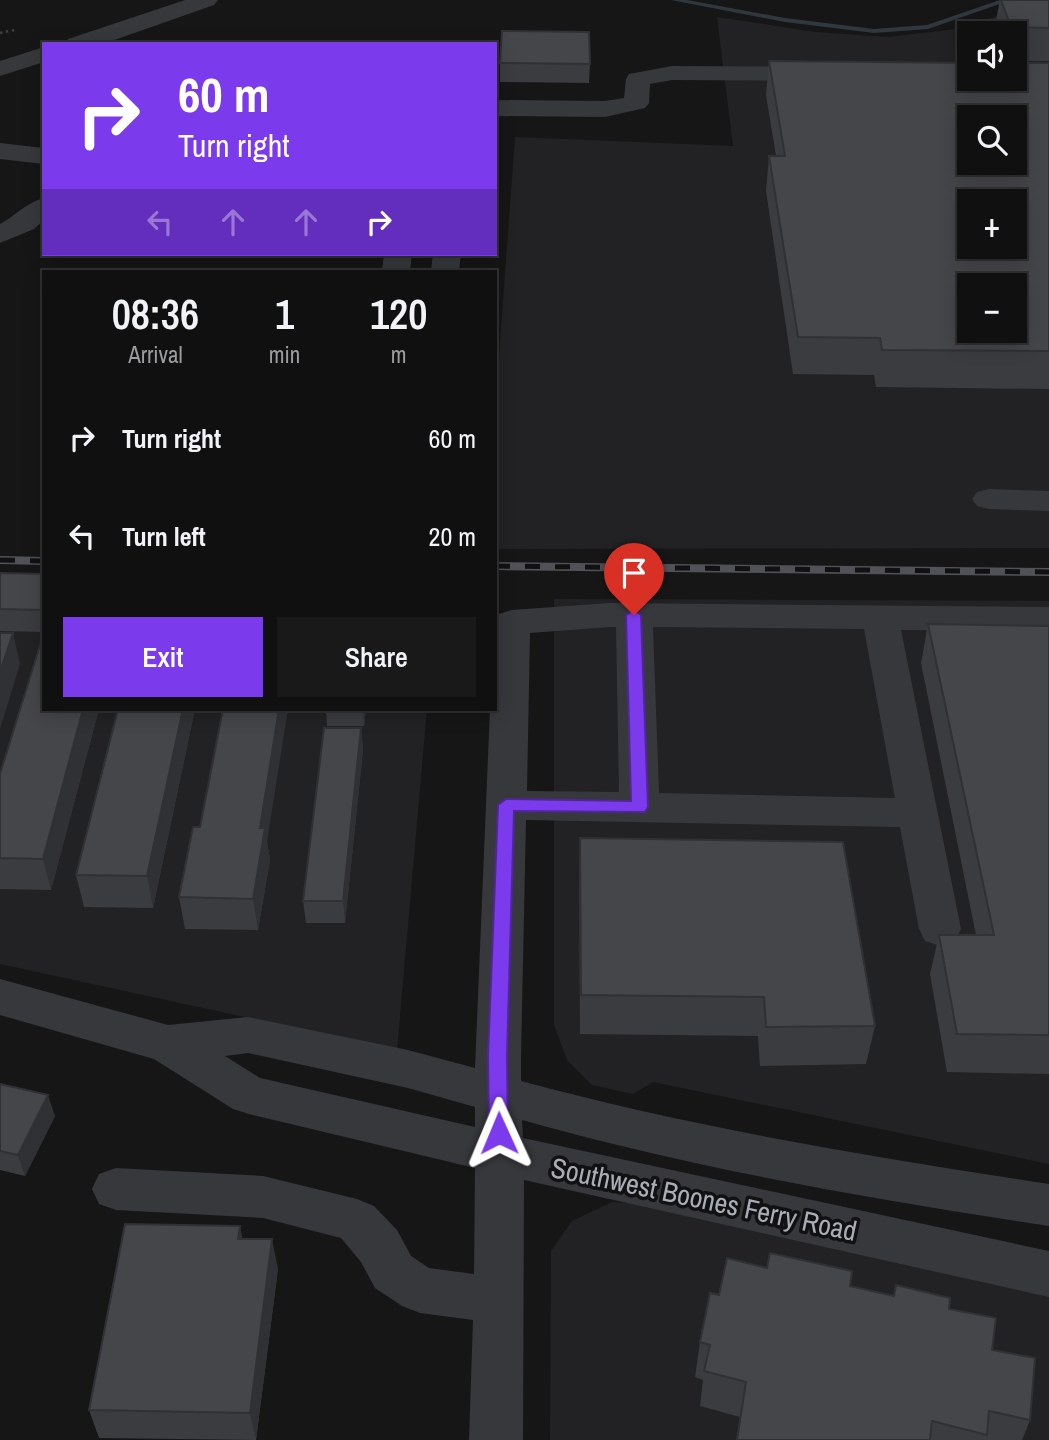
<!DOCTYPE html>
<meta charset="utf-8">
<style>
:root{--surface:#101011;--page:#19191a;--text:#f1f3f6;--muted:#9c9d9f;--line:#303031;--accent:#7c3aed}
body{margin:0;font-family:"Archivo Narrow",sans-serif;background:var(--page);color:var(--text);height:100vh;display:flex;flex-direction:column;font-size:26px;white-space:nowrap}
*{box-sizing:border-box;margin:0}
p{font-size:23px;color:var(--muted)}
.icon{flex:none;width:38px;height:38px;fill:none;stroke:currentColor;stroke-width:2;stroke-linecap:round;stroke-linejoin:round}
.map{position:relative;flex:1;overflow:hidden}
.details{position:absolute;left:42px;top:270px;width:455px;height:441px;display:flex;flex-direction:column;background:var(--surface);border-radius:0px;box-shadow:0 4px 18px #0003,0 0 0 2px var(--line)}
.details>*{flex:none}
.guide{position:absolute;left:42px;top:42px;width:455px;height:214px;border-radius:0px;box-shadow:0 4px 18px #0003,0 0 0 2px var(--line);background:#7c3aed;color:#fff;overflow:hidden}
.fabs{position:absolute;left:957px;top:21px;display:grid;gap:14px}
.fabs a{display:grid;place-items:center;width:70px;height:70px;border-radius:0px;background:var(--surface);box-shadow:0 4px 18px #0003,0 0 0 2px var(--line);font-size:35px}
.pin{position:absolute;display:grid;place-items:center;width:60px;height:60px;color:#fff;margin:-72px -30px;border-radius:50% 50% 50% 0;rotate:-45deg;box-shadow:0 0 7px #0007}
.pin .icon{rotate:45deg}
.me{position:absolute;width:77px;margin:-38px;rotate:359deg;stroke-linejoin:round;filter:drop-shadow(0 0 5px #0008)}
.turn{display:flex;align-items:center;gap:24px;height:147px;padding:0 21px;font-size:32px}
.turn .icon{width:91px;height:91px;stroke-width:2.5}
.turn b{display:block;font-size:49px;line-height:60px}
.lanes{display:flex;align-items:center;height:66px;padding:0 21px;background:#0003;justify-content:center;gap:35px;direction:ltr}
.lanes .off{opacity:.35}
.eta{display:flex;justify-content:space-evenly;align-items:center;height:119px;text-align:center}
.eta b{font-size:42px;font-weight:600;line-height:49px}
.button{display:flex;gap:14px;margin-top:auto;padding:14px 21px}
.button a{flex:1;height:80px;border-radius:0px;background:var(--accent);color:#fff;font-size:28px;font-weight:600;line-height:80px;text-align:center}
.button a+a{background:var(--page);color:var(--text)}
ul{padding:0;list-style:none}
li{display:flex;align-items:center;gap:21px;height:98px;padding:0 21px}
li div{flex:1}
li b{display:block;font-size:26px}
li em{font-style:normal}
.map>svg:first-child{display:block}
.built{fill:#222224;fill-rule:evenodd}
.lines{fill:none;stroke-linecap:round;stroke-linejoin:round}
.stream{fill:#30383f;fill-rule:evenodd}
.path{stroke:#3d3f43;stroke-width:2.5;stroke-dasharray:2.5 3.5;stroke-linecap:butt}
.minor{fill:#37383c;fill-rule:evenodd}
.rail-casing{stroke:#505257;stroke-width:8}
.rail{stroke:#111112;stroke-width:5;stroke-dasharray:15;stroke-linecap:butt}
.wall{fill:#3b3c40}
.shaded-wall{fill:#303134}
.building{fill:#45464a;stroke:#303134;stroke-width:2;fill-rule:evenodd}
.route{fill:#7c3aed;stroke:#51269a;stroke-width:2}
.labels{text-anchor:middle;stroke-width:7;stroke-linejoin:round;paint-order:stroke}
.near-street-label{font-size:28px;fill:#a9adb6;stroke:#111112}
</style>
<div class="map">
<svg width="1049" height="1440" viewBox="0 0 1049 1440">
<rect width="100%" height="100%" fill="#161617"/>
<path class="built" d="M1039,0H1049V548L495,549V410L515,137L733,146L717,17L816,32L888,37L965,28ZM970,33H1015V79H970ZM970,117H1015V163H970ZM970,201H1015V247H970ZM970,285H1015V331H970Z
M0,577L44,579V709H427L397,1050L0,964Z
M554,599L1049,601V1164L653,1082L633,1094L592,1085L567,1060L554,1025Z
M612,1202L651,1204L1049,1293V1440H550L551,1251L572,1221Z"/>
<g class="lines">
<path class="stream" d="M671,0H687L785,18L874,29L927,25L1000,0H1011L928,29L874,33L785,22Z"/>
<path class="path" d="M0,33L15,30"/>
<path class="minor" d="M185,0H218L214,5L103,44H65L68,39Z
M44,47V62L0,76V61Z
M672,66L820,67L829,69L832,74L829,79L820,81L672,80L650,84L649,103L645,108L605,117L495,116V100L605,101L624,98L626,79L629,74Z
M0,143L44,148V164L0,159Z
M44,198V220L34,229L0,243V224C15,216 27,202 44,198Z
M384,254H412L410,271H382Z
M433,254H461L459,271H431Z
M989,489L1049,491V511L989,509L977,506L972,499L977,492Z
M610,603L1049,607V631L901,630L961,929L955,941L940,946L925,941L919,929L900,827L526,820L521,1056V1081C695,1128 871,1157 1049,1184V1226C872,1199 695,1169 522,1120L523,1138L1049,1251V1297L524,1180L523,1440H469L473,1320L420,1313L402,1306L375,1288L361,1262L341,1238L263,1218L116,1210L99,1204L92,1189L99,1174L116,1168L263,1176L357,1199L374,1206L397,1230L411,1256L429,1268L474,1274L475,1168L249,1114L233,1109L154,1059L0,1015V979L168,1025L248,1017L408,1050L475,1068L490,709H495V620L499,614L512,610ZM610,627H616L619,792L527,791L530,633ZM653,627L864,629L895,798L659,793ZM248,1053L408,1088L475,1107V1127L260,1078L225,1056Z"/>
<g class="rail-casing">
<path id="rail" d="M0,560L44,561
M495,566L1049,572"/>
</g>
<use href="#rail" class="rail"/>
</g>
<path class="wall" d="M1000,0H1049V61H1015V33H995L994,30Z
M769,61L1049,64V389L876,387L874,375L793,374L766,191L769,156H776L766,95Z
M500,63L590,64L589,83L500,82Z
M0,573L44,574V632L0,631Z
M928,624L1049,626V1074L947,1072L930,974L939,935H976L921,663Z
M44,709H99L51,890L0,889V774Z
M118,709H195L153,908L84,907L76,875Z
M326,709H366L364,726H327Z
M361,728L363,750L345,923H306L303,901Z
M200,827L267,842L270,860L258,930L185,929L179,897Z
M580,838L875,1026L866,1064L760,1066L758,1036L580,1034L579,877Z
M0,1084L55,1116L25,1176L0,1170Z
M242,1239L278,1269L256,1440L99,1438L89,1410Z
M767,1268L893,1296L896,1285L949,1309L992,1350L1030,1420L1022,1440H736L740,1417L700,1406L703,1380L695,1377L700,1342L719,1295Z"/>
<path class="shaded-wall" d="M13,633L20,664L0,729V672Z
M83,709H99L51,890L43,859Z
M183,709H195L153,908L147,876Z
M279,709H288L267,842L270,860L258,930L253,899L260,828Z
M363,709H366L364,726Z
M361,728L363,750L345,923L343,901Z
M48,1095L55,1116L25,1176L18,1155Z
M240,1226L246,1256L238,1239Z
M272,1239L278,1269L256,1440L250,1413Z"/>
<path class="building" d="M1001,0H1049V28L1011,27Z
M502,31L589,32L590,64L500,63Z
M769,61L970,63V79H1015V63H1049V351L882,350L880,338L798,337L769,156H785ZM970,117H1015V163H970ZM970,201H1015V247H970ZM970,285H1015V331H970Z
M0,573L44,574V610L0,609Z
M928,624L1049,626V1035L957,1034L939,935H994Z
M44,632V709H83L43,859L0,858V774Z
M0,633H13L0,672Z
M118,709H183L147,876L76,875Z
M223,709H279L260,828H265L253,899L179,897L193,827H200Z
M324,728H361L343,901H303Z
M580,838L843,842L875,1026L766,1027L764,997L581,995Z
M0,1084L48,1095L18,1155L0,1151Z
M125,1224L240,1226L238,1239H272L250,1413L89,1410Z
M770,1253L852,1271L850,1286L894,1296L896,1285L950,1298L949,1309L996,1318L992,1350L1035,1358L1030,1420L989,1411L987,1435L932,1421L930,1440H737L746,1382L704,1371L710,1345L700,1342L710,1293L719,1295L727,1258L767,1268Z"/>
<path class="route" d="M634,610L641,615L648,807L645,812L514,811L507,1056L508,1133L505,1139L499,1141L492,1139L489,1133L488,1056L498,805L506,799L631,801L626,615Z"/>
<g class="labels">
<g class="near-street-label">
<text transform="translate(704 1199) rotate(12)" y="10">Southwest Boones Ferry Road</text>
</g>
</g>
</svg>
<div class="fabs">
<a><svg class="icon" aria-label="sound" viewBox="0 0 24 24"><path d="M4 9h4l5-4v14l-5-4H4zM17 9q2 3 0 6"/></svg></a>
<a><svg class="icon" aria-label="search" viewBox="0 0 24 24"><circle cx="10" cy="10" r="6"/><path d="M15 15l6 6"/></svg></a>
<a>+</a>
<a>−</a>
</div>
<div class="pin" style="left:634px;top:615px;background:#d93025"><svg class="icon" aria-label="arrive" viewBox="0 0 24 24"><path d="M6 21V4h12l-3 4 3 4H6"/></svg></div>
<svg class="me" style="left:499px;top:1133px" viewBox="-20 -20 40 40"><path d="M0-17L14 15 0 8-14 15z" fill="#7c3aed" stroke="#fff" stroke-width="4"/></svg>
<div class="guide">
<div class="turn"><svg class="icon" aria-label="right" viewBox="0 0 24 24"><path d="M7 20v-9h11M14 6l5 5-5 5"/></svg><div><b>60 m</b>Turn right</div></div>
<div class="lanes"><svg class="icon off" aria-label="left" viewBox="0 0 24 24"><path d="M17 20v-9H6M10 6l-5 5 5 5"/></svg><svg class="icon off" aria-label="ahead" viewBox="0 0 24 24"><path d="M12 20V5M6 11l6-6 6 6"/></svg><svg class="icon off" aria-label="ahead" viewBox="0 0 24 24"><path d="M12 20V5M6 11l6-6 6 6"/></svg><svg class="icon" aria-label="right" viewBox="0 0 24 24"><path d="M7 20v-9h11M14 6l5 5-5 5"/></svg></div>
</div>
<section class="details">
<div class="eta">
<div><b>08:36</b><p>Arrival</p></div>
<div><b>1</b><p>min</p></div>
<div><b>120</b><p>m</p></div>
</div>
<ul>
<li><svg class="icon" aria-label="right" viewBox="0 0 24 24"><path d="M7 20v-9h11M14 6l5 5-5 5"/></svg><div><b>Turn right</b></div><em>60 m</em></li>
<li><svg class="icon" aria-label="left" viewBox="0 0 24 24"><path d="M17 20v-9H6M10 6l-5 5 5 5"/></svg><div><b>Turn left</b></div><em>20 m</em></li>
</ul>
<div class="button"><a>Exit</a><a>Share</a></div>
</section>
</div>
